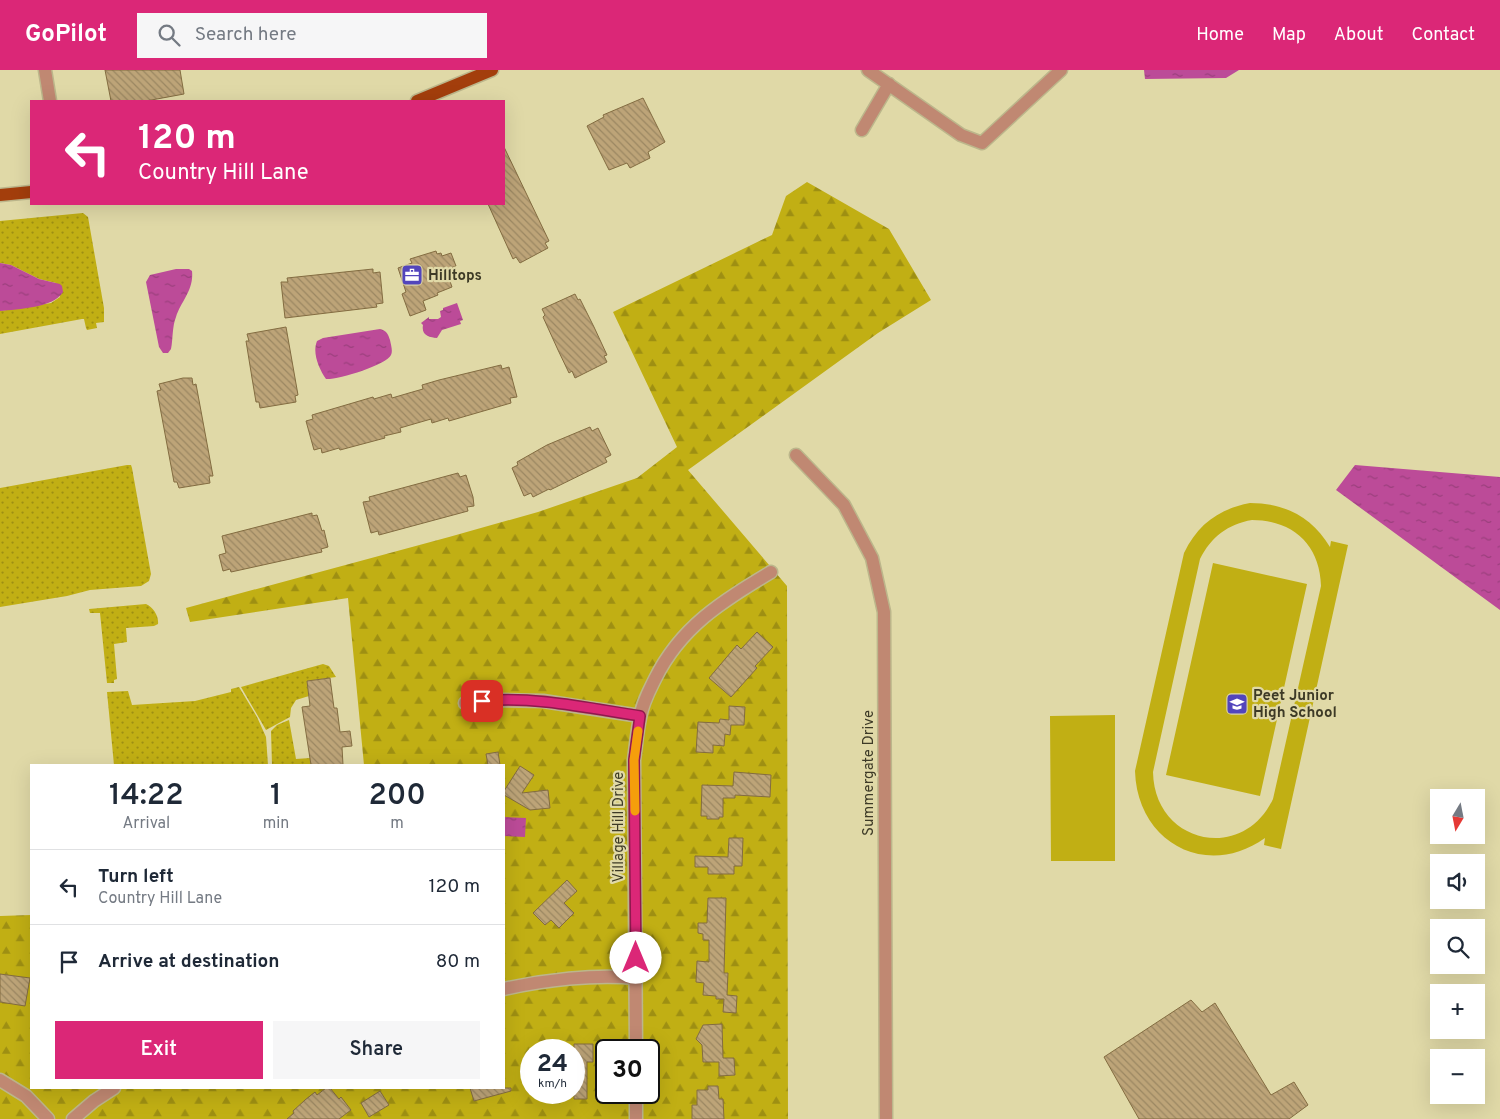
<!DOCTYPE html>
<meta charset="utf-8">
<style>
:root{--surface:#fff;--page:#f6f6f7;--text:#1f2937;--muted:#747a83;--line:#e0e1e3;--accent:#db2777}
body{margin:0;font-family:Overpass,sans-serif;background:var(--page);color:var(--text);height:100vh;display:flex;flex-direction:column;font-size:19px;white-space:nowrap}
*{box-sizing:border-box;margin:0}
p{font-size:16px;color:var(--muted)}
.icon{flex:none;width:28px;height:28px;fill:none;stroke:currentColor;stroke-width:2;stroke-linecap:round;stroke-linejoin:round}
.map{position:relative;flex:1;overflow:hidden}
.side{position:absolute;left:30px;top:694px;width:475px;height:325px;display:flex;flex-direction:column;background:var(--surface);border-radius:0px;box-shadow:0 5px 20px #0002}
.side>*{flex:none}
.banner{position:absolute;left:30px;top:30px;width:475px;height:105px;border-radius:0px;box-shadow:0 5px 20px #0002;background:#db2777;color:#fff;overflow:hidden}
.needle{width:32px;rotate:190deg}
.buttons{position:absolute;left:1430px;top:719px;display:grid;gap:10px}
.buttons a{display:grid;place-items:center;width:55px;height:55px;border-radius:0px;background:var(--surface);box-shadow:0 5px 20px #0002;font-size:25px}
.speed{position:absolute;left:520px;top:969px;display:flex;gap:10px;font-size:25px;font-weight:700;text-align:center}
.speed>*{display:grid;place-content:center;width:65px;height:65px;border-radius:50%;background:var(--surface);box-shadow:0 5px 20px #0002;line-height:1}
.speed small{font-size:12px;font-weight:400}
.speed .limit{border:2px solid #111;border-radius:8px;background:#fff;color:#111}
.pin{position:absolute;display:grid;place-items:center;width:42px;height:42px;color:#fff;margin:-21px;border-radius:10px;box-shadow:0 2px 8px #0006}
.me{position:absolute;width:55px;margin:-28px;rotate:0deg;stroke-linejoin:round;filter:drop-shadow(0 0 4px #0008)}
.turn{display:flex;align-items:center;gap:18px;height:105px;padding:0 25px;font-size:22px}
.turn .icon{width:65px;height:65px;stroke-width:2.5}
.turn b{display:block;font-size:35px;line-height:42px}
.eta{display:flex;justify-content:space-evenly;align-items:center;height:85px;text-align:center}
.eta b{font-size:30px;font-weight:600;line-height:35px}
.primary-button{display:flex;gap:10px;margin-top:auto;padding:10px 25px}
.primary-button a{flex:1;height:58px;border-radius:0px;background:var(--accent);color:#fff;font-size:20px;font-weight:600;line-height:58px;text-align:center}
.primary-button a+a{background:var(--page);color:var(--text)}
ul{padding:0;list-style:none}
li{display:flex;align-items:center;gap:15px;height:75px;padding:0 25px;border-top:1px solid var(--line)}
li div{flex:1}
li b{display:block;font-size:19px}
li em{font-style:normal}
header{display:flex;align-items:center;gap:30px;box-sizing:border-box;height:70px;padding:0 25px;background:var(--accent);color:#fff}
header strong{font-size:24px}
nav{display:flex;gap:28px;margin-inline-start:auto;font-size:18px}
.search{width:350px;height:45px;background:var(--page);display:flex;align-items:center;gap:12px;box-sizing:border-box;padding:0 18px;border-radius:0px;color:var(--muted);font-size:19px}
.map>svg:first-child{display:block}
.grass{fill:url(#grass-dots)}
.forest{fill:url(#forest-firs);fill-rule:evenodd}
.park{fill:#c1af14;fill-rule:evenodd}
.water{fill:url(#water-ripples)}
.building{fill:url(#building-back-hatch);stroke:#836c41}
.lines{fill:none;stroke-linecap:round;stroke-linejoin:round}
.minor-casing{stroke:#bcb68b;stroke-width:15}
.major-casing{stroke:#bcb68b;stroke-width:15}
.minor{stroke:#c08872;stroke-width:12}
.major{stroke:#a33e0c;stroke-width:12}
.route-casing{stroke:#8e194d;stroke-width:12}
.route{stroke:#db2777;stroke-width:9}
.slow{stroke:#f59e0b;stroke-width:9}
.labels{text-anchor:middle;stroke-width:4.5;stroke-linejoin:round;paint-order:stroke}
.poi-label{font-size:15px;font-weight:bold;fill:#3d3a26;stroke:#e0d9a7;text-anchor:start}
.street-label{font-size:15px;fill:#3d3a26;stroke:#e0d9a7}
</style>
<header>
<strong>GoPilot</strong>
<div class="search"><svg class="icon" aria-label="search" viewBox="0 0 24 24"><circle cx="10" cy="10" r="6"/><path d="M15 15l6 6"/></svg>Search here</div>
<nav><a>Home</a><a>Map</a><a>About</a><a>Contact</a></nav>
</header>
<div class="map">
<svg width="1500" height="1049" viewBox="0 0 1500 1049">
<defs>
<pattern id="grass-dots" width="8" height="8" patternUnits="userSpaceOnUse" patternTransform="scale(1.25)"><rect width="8" height="8" fill="#c1af14"/><path d="M2 2h.1M6 6h.1" fill="none" stroke="#9e8f12" stroke-width="1.8" stroke-linecap="round"/></pattern>
<pattern id="forest-firs" width="22" height="20" patternUnits="userSpaceOnUse" patternTransform="scale(1.25)"><rect width="22" height="20" fill="#c1af14"/><path d="M5 1l3.5 6h-7zM16 11l3.5 6h-7z" fill="#9e8f12"/></pattern>
<pattern id="water-ripples" width="26" height="14" patternUnits="userSpaceOnUse" patternTransform="scale(1.25)"><rect width="26" height="14" fill="#bc4b98"/><path d="M2 4q2-2 4 0t4 0M15 11q2-2 4 0t4 0" fill="none" stroke="#9a3f7c"/></pattern>
<pattern id="building-back-hatch" width="6" height="6" patternUnits="userSpaceOnUse" patternTransform="scale(1.25)"><rect width="6" height="6" fill="#bda478"/><path d="M-1 5l2 2M0 0l6 6M5-1l2 2" fill="none" stroke="#9b8762"/></pattern>
</defs>
<rect width="100%" height="100%" fill="#e0d9a7"/>
<path class="grass" d="M83,143L88,147L104,238V252L96,253L97,258L87,260L86,258L84,249H82L0,264V241L51,233L60,227L56,213L39,209L11,195L0,193V151Z
M127,395H131L132,398L151,504L149,511L141,516L90,520L67,526L0,537V418Z
M146,534C153,537 159,546 158,554L154,556L126,558L127,572L114,574L117,609L114,610V613H107L100,543H90L89,539Z
M323,594L329,596L336,607L307,611L309,626L296,630L291,638L290,647L266,660L241,617Z
M239,617L257,647L266,667L268,695H114L107,622L128,621L132,635L195,631L231,622V619Z
M289,650L296,689L310,688L311,695H272L271,661L277,655Z"/>
<path class="forest" d="M807,112L889,159L931,230L878,263L688,400L787,516L788,1049H0V846L31,845V1018H504V695H364L348,528L190,552L186,538L449,467L538,442L637,408L677,377L613,242L772,165L786,126ZM531,980H574V1022H531ZM606,980H649V1022H606Z"/>
<path class="park" d="M1250,433C1285,433 1312,447 1330,477L1331,471L1348,475L1281,779L1264,775L1265,768C1206,810 1137,772 1135,701L1184,483C1198,454 1219,439 1250,433ZM1252,450C1293,450 1320,475 1321,516L1273,729C1242,794 1154,773 1153,702L1200,489C1211,467 1228,454 1252,450Z
M1213,493L1307,514L1260,726L1166,705Z
M1115,645V791H1051L1050,646Z"/>
<path class="water" d="M1144,0H1239L1226,8L1145,9Z
M0,193L11,195L39,209L60,214L62,216L63,222C54,238 18,239 0,241Z
M176,199H189L192,201C194,220 181,231 176,247C172,257 173,269 171,279L168,283H163L159,277L146,212L150,205Z
M457,233L463,250L460,251L461,254L442,260L437,268C430,267 421,266 423,255L421,253L429,247V249H438L441,247L440,241L443,240V238Z
M380,259C387,261 388,264 390,270C391,275 393,281 391,285C387,295 337,310 326,309C319,299 312,283 317,271L323,268Z
M1355,395L1500,407V540L1336,420Z
M504,747L526,748L525,767L504,766Z"/>
<path class="building" d="M105,0H180L184,24L146,31H111Z
M643,28L665,72L648,82L650,88L630,98L627,93L609,100L587,56L604,47L603,45Z
M504,77L549,171L545,173L548,178L520,193L516,187L513,189L488,134H504Z
M436,181L437,184L441,183L442,186L451,183L456,196L446,200L452,217L437,223L438,225L423,231L426,240L410,246L402,224L406,222L398,198L412,193L410,189Z
M373,199V203L380,202L383,233L376,234L377,237L285,248L281,212H288L287,208Z
M575,224L578,230L580,229L594,257L607,285L604,286L607,292L575,308L572,301L569,303L558,280L543,247L545,245L542,239Z
M286,257L298,325L295,326L296,332L260,338L259,332H256L252,308L246,271H249L247,264Z
M501,295L502,299L509,297L517,327L510,328L511,333L449,351L448,348L432,353L431,349L400,358L401,362L384,366L385,368L340,380L339,378L322,383L321,378L314,380L306,351L313,349L312,345L373,327L374,329L391,324L392,328L409,323L423,319L422,315L439,310Z
M183,308H192L193,315L196,314L213,406H209L210,413L179,418L177,412H174L157,321L161,320L159,314Z
M590,357L592,361L598,358L611,385L605,388L607,392L550,420L549,419L533,427L531,423L524,426L512,398L518,395L517,392L547,375Z
M458,403L460,407L466,405L473,427L474,436L467,437L468,441L379,465L378,461L371,463L363,432L370,431L369,427Z
M312,443V446L317,445L322,461L324,460L328,477L321,479L322,482L231,502L230,499L223,501L219,485L226,483L222,466Z
M757,562L773,577L755,596L757,598L731,627L709,608L737,575L741,579Z
M330,608L334,638H337L340,662L350,661L352,676L342,677L343,695H311L302,637L310,636L307,611Z
M729,636L745,637L744,655H731L730,665L725,664L724,676L713,675V683L696,682L698,652L719,653L720,649L729,650Z
M498,682L500,695H488L486,684Z
M520,696L534,705L522,723L548,720L550,738L530,740L504,725V721Z
M734,702L771,705L770,727L735,725V728H723V747H719V749H707V746H701L702,715L733,716Z
M729,768H743L742,796H734V804H708V797H695V786L728,787Z
M567,810L577,821L564,833L574,843L559,858L551,850L545,855L533,843Z
M708,828H726L724,903H728L727,925L737,926L736,943L723,942L724,929H716V926L703,925L704,913L696,912L697,891L709,892V870H703V864L698,863V853H707Z
M0,904L30,908L25,936L0,932Z
M1191,930L1202,942L1215,933L1271,1025L1294,1012L1308,1035L1289,1049H1139L1104,987Z
M722,954L723,988H734L735,1005L719,1006V992H703L702,975L696,969L703,955Z
M574,974H593V992H587V1029H574Z
M708,1016H718L719,1029H723L724,1049H692V1035H697V1020H708Z
M326,1018H330L339,1029L341,1027L351,1040L339,1049H287L294,1043L293,1041L305,1030L315,1022L317,1025Z
M470,1018H511V1021L474,1031Z
M380,1021L389,1035L369,1047L361,1033Z"/>
<g class="lines">
<g class="minor-casing">
<path id="minor" d="M45,0L50,31
M868,0L961,65L982,73L1061,0
M862,60L889,14
M796,385L844,435L872,488L884,542L886,1049
M465,633L499,630L543,631L640,646
M504,919C544,910 594,904 636,908
M636,980L634,690C636,676 637,662 640,648C642,634 649,621 655,609C681,556 723,531 771,502
M0,1010L26,1026L48,1049
M636,1022V1049
M73,1049L94,1031L114,1018"/>
</g>
<g class="major-casing">
<path id="major" d="M417,31L492,0
M0,125L31,122"/>
</g>
<use href="#minor" class="minor"/>
<use href="#major" class="major"/>
</g>
<g class="lines">
<g class="route-casing">
<path id="route" d="M482,631C535,626 588,638 640,646L634,690L636,888"/>
</g>
<use href="#route" class="route"/>
<path class="slow" d="M635,741L634,690L638,661"/>
</g>
<defs>
<g id="office-square" transform="scale(1.125)"><rect x="-9" y="-9" width="18" height="18" rx="4" fill="#5245bc" stroke="#e0d9a7"/><path d="M-6-3h4V-5.5h4V-3h4V5H-6ZM-1-4.5V-3h2v-1.5ZM-6 0V1H6V0Z" fill="#fff"/></g>
<g id="school-square" transform="scale(1.125)"><rect x="-9" y="-9" width="18" height="18" rx="4" fill="#5245bc" stroke="#e0d9a7"/><path d="M0-5L7-2L0 1L-7-2ZM-4 1L0 2.5L4 1V4Q0 6-4 4Z" fill="#fff"/></g>
</defs>
<g fill-rule="evenodd">
<use href="#office-square" x="412" y="205"/>
<use href="#school-square" x="1237" y="634"/>
</g>
<g class="labels">
<g class="poi-label">
<text x="428" y="210">Hilltops</text>
<text x="1253" y="630">Peet Junior<tspan x="1253" dy="17">High School</tspan></text>
</g>
<g class="street-label">
<text transform="translate(868 703) rotate(-90)" y="5">Summergate Drive</text>
<text transform="translate(618 757) rotate(-90)" y="5">Village Hill Drive</text>
</g>
</g>
</svg>
<div class="buttons">
<a><svg class="needle" viewBox="-14 -14 28 28"><path d="M0-13l5 13h-10z" fill="#e53935"/><path d="M0 13l5-13h-10z" fill="#747a83"/></svg></a>
<a><svg class="icon" aria-label="sound" viewBox="0 0 24 24"><path d="M4 9h4l5-4v14l-5-4H4zM17 9q2 3 0 6"/></svg></a>
<a><svg class="icon" aria-label="search" viewBox="0 0 24 24"><circle cx="10" cy="10" r="6"/><path d="M15 15l6 6"/></svg></a>
<a>+</a>
<a>−</a>
</div>
<div class="speed"><div>24<small>km/h</small></div><div class="limit">30</div></div>
<div class="pin" style="left:482px;top:631px;background:#d93025"><svg class="icon" aria-label="arrive" viewBox="0 0 24 24"><path d="M6 21V4h12l-3 4 3 4H6"/></svg></div>
<svg class="me" style="left:636px;top:888px" viewBox="-20 -20 40 40"><circle r="19" fill="#fff"/><path d="M0-13L10 11 0 6-10 11z" fill="#db2777"/></svg>
<div class="banner">
<div class="turn"><svg class="icon" aria-label="left" viewBox="0 0 24 24"><path d="M17 20v-9H6M10 6l-5 5 5 5"/></svg><div><b>120 m</b>Country Hill Lane</div></div>
</div>
<section class="side">
<div class="eta">
<div><b>14:22</b><p>Arrival</p></div>
<div><b>1</b><p>min</p></div>
<div><b>200</b><p>m</p></div>
</div>
<ul>
<li><svg class="icon" aria-label="left" viewBox="0 0 24 24"><path d="M17 20v-9H6M10 6l-5 5 5 5"/></svg><div><b>Turn left</b><p>Country Hill Lane</p></div><em>120 m</em></li>
<li><svg class="icon" aria-label="arrive" viewBox="0 0 24 24"><path d="M6 21V4h12l-3 4 3 4H6"/></svg><div><b>Arrive at destination</b></div><em>80 m</em></li>
</ul>
<div class="primary-button"><a>Exit</a><a>Share</a></div>
</section>
</div>
